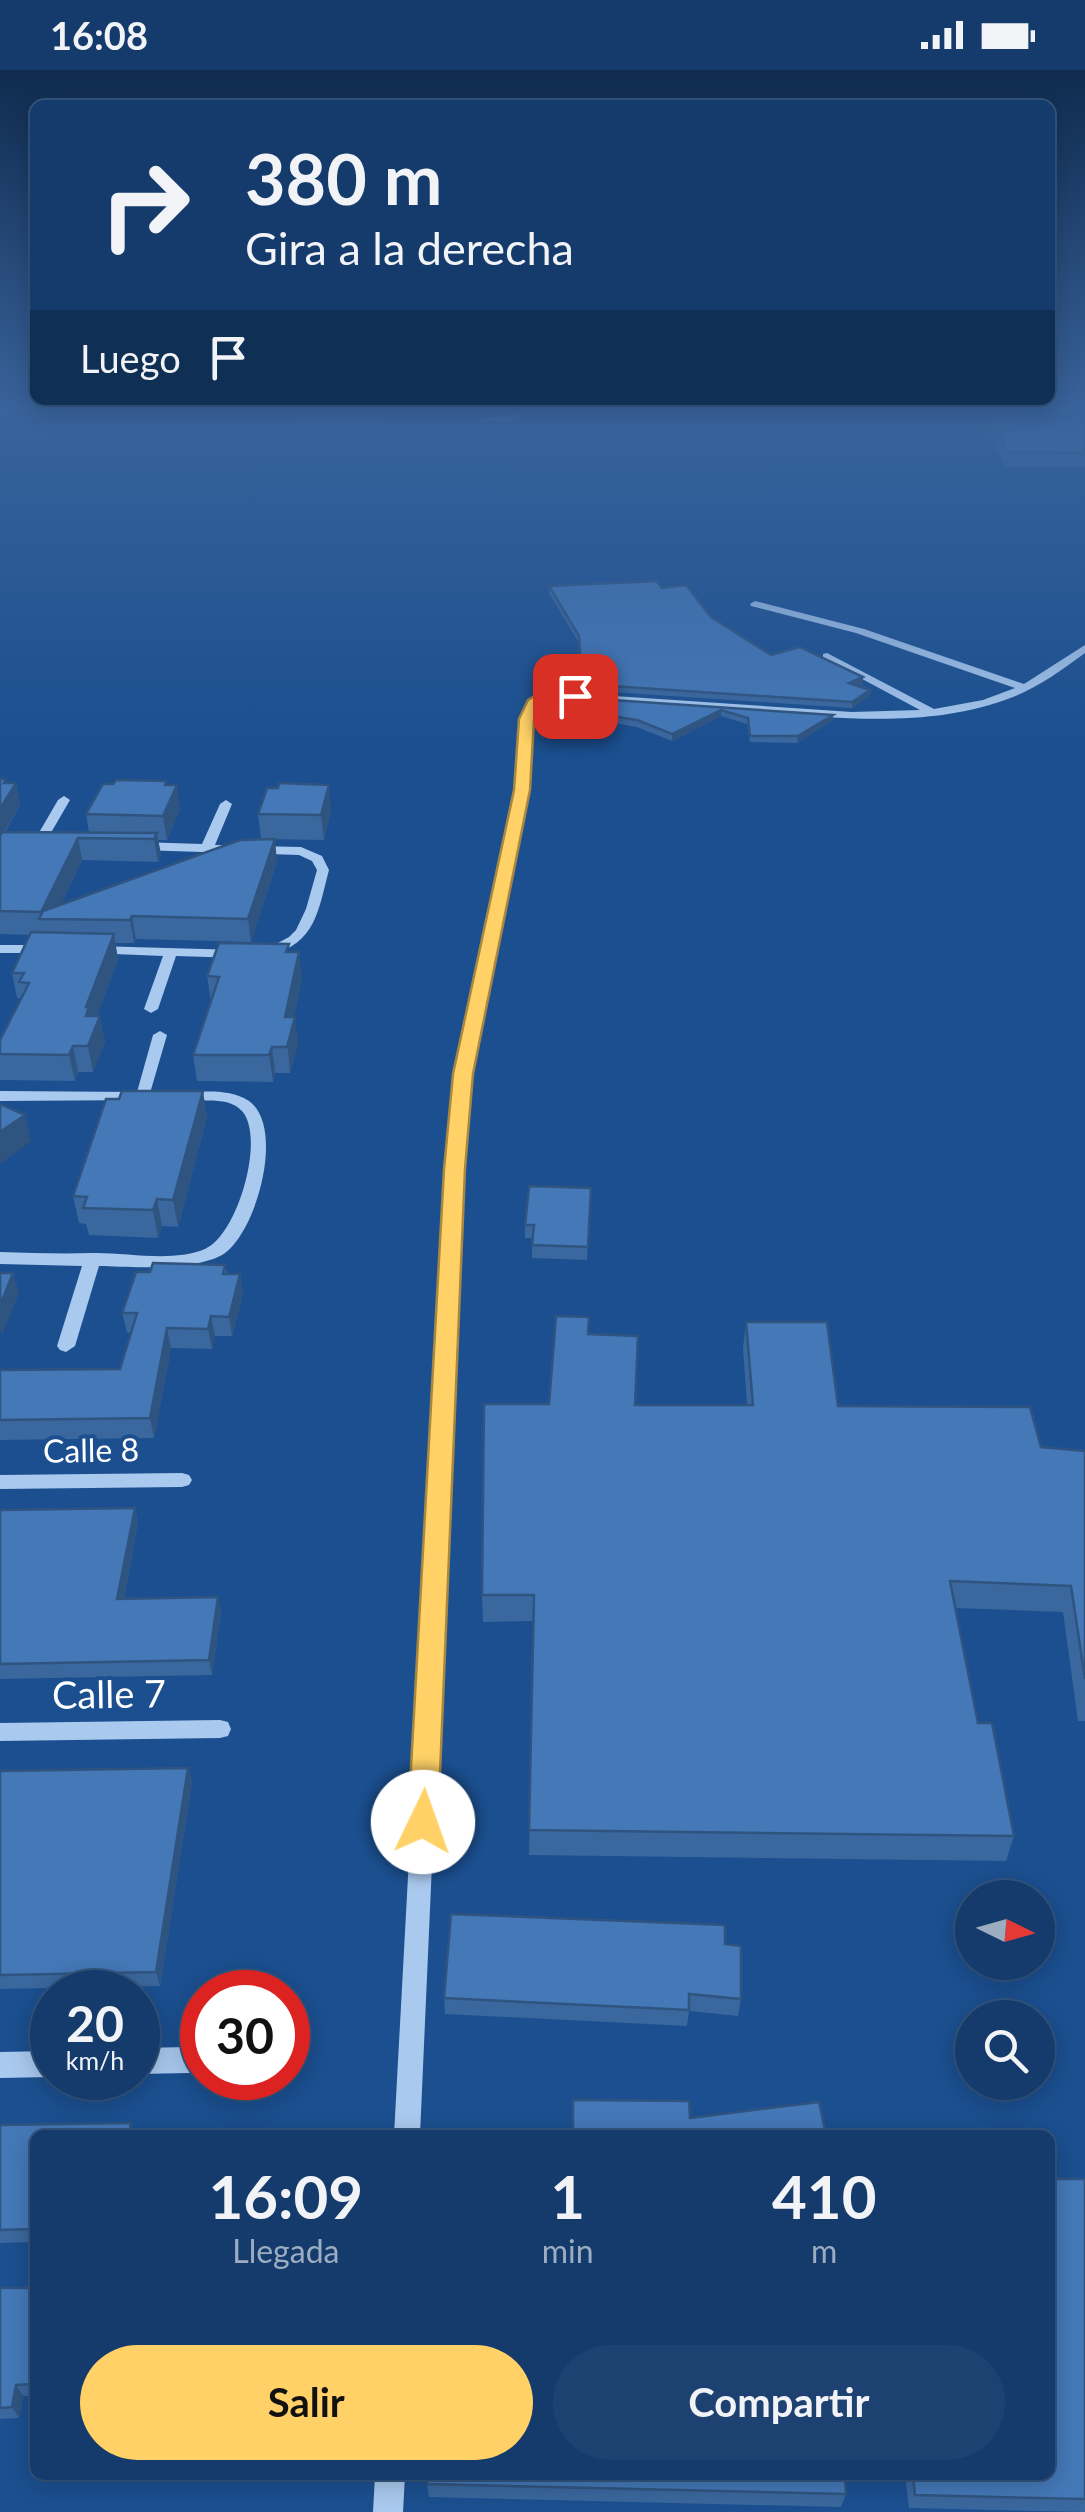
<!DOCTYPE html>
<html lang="es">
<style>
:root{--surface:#143b6b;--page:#1d4271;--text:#f1f3f6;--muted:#9dadc1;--line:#33557e;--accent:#ffd166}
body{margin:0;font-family:Lato,sans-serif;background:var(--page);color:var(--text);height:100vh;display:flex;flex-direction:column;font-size:38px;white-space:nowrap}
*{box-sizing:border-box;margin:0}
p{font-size:32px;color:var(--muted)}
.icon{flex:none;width:55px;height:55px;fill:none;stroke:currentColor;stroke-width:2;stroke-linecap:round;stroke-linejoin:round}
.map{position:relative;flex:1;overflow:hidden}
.drawer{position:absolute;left:30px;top:2060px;width:1025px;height:350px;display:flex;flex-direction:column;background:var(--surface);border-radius:15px;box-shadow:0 5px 25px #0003,0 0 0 2px var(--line)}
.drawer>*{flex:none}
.banner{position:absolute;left:30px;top:30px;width:1025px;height:305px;border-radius:15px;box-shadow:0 5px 25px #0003,0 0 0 2px var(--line);background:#143b6b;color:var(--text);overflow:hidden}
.needle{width:65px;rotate:95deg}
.controls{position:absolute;left:955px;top:1810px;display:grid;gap:20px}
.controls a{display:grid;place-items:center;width:100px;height:100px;border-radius:50%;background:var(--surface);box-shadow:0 5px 25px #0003,0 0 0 2px var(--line);font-size:50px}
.speed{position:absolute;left:30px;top:1900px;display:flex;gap:20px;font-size:50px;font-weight:700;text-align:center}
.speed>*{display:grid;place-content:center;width:130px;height:130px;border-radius:50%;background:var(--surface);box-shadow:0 5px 25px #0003,0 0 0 2px var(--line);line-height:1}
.speed small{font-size:25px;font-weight:400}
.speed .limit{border:15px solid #d22;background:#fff;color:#111}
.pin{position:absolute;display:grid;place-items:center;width:85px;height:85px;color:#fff;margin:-42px;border-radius:20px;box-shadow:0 5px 15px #0006}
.me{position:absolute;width:110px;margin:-55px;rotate:3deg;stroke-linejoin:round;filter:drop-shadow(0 0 8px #0008)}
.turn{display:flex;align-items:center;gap:35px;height:210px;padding:0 50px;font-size:45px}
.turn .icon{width:130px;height:130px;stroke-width:2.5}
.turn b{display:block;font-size:70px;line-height:85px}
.then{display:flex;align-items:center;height:95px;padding:0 50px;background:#0003;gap:20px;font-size:38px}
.eta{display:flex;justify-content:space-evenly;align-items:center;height:170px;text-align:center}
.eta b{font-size:60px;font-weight:700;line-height:70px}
.primary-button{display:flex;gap:20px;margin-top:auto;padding:20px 50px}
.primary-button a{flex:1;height:115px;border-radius:60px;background:var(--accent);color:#111;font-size:40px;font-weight:700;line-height:115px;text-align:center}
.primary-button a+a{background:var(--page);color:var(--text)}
.status{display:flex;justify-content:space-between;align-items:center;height:70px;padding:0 50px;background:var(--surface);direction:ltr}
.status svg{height:28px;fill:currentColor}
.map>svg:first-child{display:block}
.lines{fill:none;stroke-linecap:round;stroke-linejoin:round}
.minor{fill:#a9c9ee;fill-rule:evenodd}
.wall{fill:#3a679d}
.shaded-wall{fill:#305480}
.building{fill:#4478b7;stroke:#305480;stroke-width:2.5}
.route{fill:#ffd166;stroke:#a68842;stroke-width:2.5}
.labels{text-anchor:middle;stroke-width:8;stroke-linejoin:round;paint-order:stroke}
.street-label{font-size:32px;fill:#fff;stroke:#1b4f8f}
.near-street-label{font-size:38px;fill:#fff;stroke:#1b4f8f}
</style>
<div class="status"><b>16:08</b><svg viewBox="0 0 49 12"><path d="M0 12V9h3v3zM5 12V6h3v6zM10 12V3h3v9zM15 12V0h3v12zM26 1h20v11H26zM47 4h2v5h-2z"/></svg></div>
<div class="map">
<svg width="1085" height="2442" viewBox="0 0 1085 2442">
<rect width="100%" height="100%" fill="#1b4f8f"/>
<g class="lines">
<path class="minor" d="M514,335H522L521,347L504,352L481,350L514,344Z
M755,531L864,559L1024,614L1085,575V583C1062,600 1040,616 1013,627C932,659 840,648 755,642C688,637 622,633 555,628L538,635L529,663L528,720L471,1005L465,1050L420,2065H394L449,1050L455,1005L516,720L517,663L527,633L554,622L852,642L920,640L823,588V584L827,583L934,639L983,630L1015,618L856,563L751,536L750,534Z
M64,726L70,730L45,773L35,776L33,773L58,730Z
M226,730L232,734L215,775L301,777L322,786L329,800C318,841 316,873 270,885L263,881L289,867L296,860L306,839L317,800L312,791L299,785L139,780L133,776L139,772L202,774L220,734Z
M0,875H44L51,879L44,883H0Z
M95,876L239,880L246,884L239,888L176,886L158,939L151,943L144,939L163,886L90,883L88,880Z
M160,961L167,965L148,1030L0,1031V1021L137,1022L153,965Z
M181,1022C203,1022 230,1018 249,1031C286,1057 256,1165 222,1185C193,1201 132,1197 99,1196L75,1276L66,1282L60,1280L57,1276L82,1196L0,1194V1182C31,1183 62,1184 92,1183C126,1182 171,1193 205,1179C237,1166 266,1068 242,1041C226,1024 195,1034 176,1030L173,1027L176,1024Z
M182,1403L189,1405L192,1410L189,1415L182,1417L0,1419V1405Z
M220,1650L228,1652L231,1659L228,1666L220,1668L0,1671V1653Z
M189,1977L198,1981L202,1990L198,1999L189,2003L138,2004V1978Z
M52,1981V2007L0,2008V1982Z
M375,2405H405L403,2442H373Z"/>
</g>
<path class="wall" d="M291,335H390L386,351H291L289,338Z
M992,351H1085V397H1006L990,365Z
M549,516L662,518L771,585L863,607V614L858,616L870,620L869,626L852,638L582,620L579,573L549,523Z
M583,628L833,645L832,651L797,673L750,672L747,654L721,646L672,671L637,657L584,648Z
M0,709L7,713H16L20,735L5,762H89L86,744L167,715L180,739L167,770H158L161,785L158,792L82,790L61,834L277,792L251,872L136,869L134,873H115L118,889L97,946L105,972L93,1002H78L75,1011L0,1010V970L21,928H17L12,903L30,865L0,864Z
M331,739L324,770L261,769L258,744Z
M290,882L302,907L294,947L298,973L290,1003H275L273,1012L197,1011L193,985L211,932L207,906Z
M207,1047L178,1157L162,1156L158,1168L89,1165L86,1154L79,1153L73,1126Z
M591,1118L587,1190L532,1188V1168H525V1155Z
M225,1195L227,1204H240L243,1224L232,1266H215L212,1279L171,1278L154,1368L0,1370V1300L120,1299L131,1263L127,1262L122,1243L150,1202Z
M746,1252L838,1336L1041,1377L1085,1381V1651H1078L1063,1542L955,1538L978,1653L1014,1766L1006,1791L529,1785L534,1551L483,1552L482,1525L549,1334L588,1264L635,1335H747L743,1278Z
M135,1438L138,1453L124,1529L218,1527L221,1542L212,1605L0,1609V1440Z
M188,1698L192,1712L160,1916L0,1919V1701Z
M725,1874L741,1929L738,1946L689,1941L687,1956L445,1944L444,1928Z
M0,2055L35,2065V2172L0,2173Z
M1085,2109V2442L909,2438L905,2405H1050Z
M0,2218H35V2326H23L19,2348L0,2349Z
M427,2414L846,2424L841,2437L429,2427Z"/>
<path class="shaded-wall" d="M386,335H390L386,351L385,338Z
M863,607V614L848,619L849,613Z
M870,620L869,626L852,638V632Z
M721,640V646L672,671V664Z
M833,645L832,651L797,673L798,666Z
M6,709L9,724L16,713L20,735L2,765L0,766V739L4,713Z
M166,711L169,732L177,715L180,739L167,770L163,746Z
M329,715L331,739L324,770L321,745Z
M157,763L161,785L158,792L154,769Z
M78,768L82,790L54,849H42L41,842Z
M275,769L277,792L251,872L248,849Z
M132,846L136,869L134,873L130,850Z
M114,864L118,889L93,957L100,946L105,972L93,1002L88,976L86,937Z
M299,882L302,907L290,967L295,947L298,973L290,1003L285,947Z
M73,976L78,1002L75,1011L69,985Z
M272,977L275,1003L273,1012L269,985Z
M203,1021L207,1047L178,1157L173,1130Z
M25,1045L31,1071L0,1094V1062Z
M157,1129L162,1156L158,1168L153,1140Z
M13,1203L19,1223L2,1265L0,1259V1236Z
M240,1204L243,1224L232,1266L229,1247Z
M211,1246L215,1266L212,1279L208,1259Z
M167,1258L171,1278L154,1368L150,1348Z
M135,1438L138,1453L121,1544L117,1529Z
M218,1527L221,1542L212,1605L209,1590Z
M188,1698L192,1712L160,1916L156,1902Z
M16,2315L23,2326L19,2348L12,2337Z"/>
<path class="building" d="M291,335H386L385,338H289Z
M992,351H1085V383L1008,382Z
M656,511L662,518L686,515L711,547L771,585L800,577L863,607L849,613L870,620L852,632L582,614L579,566L549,516Z
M583,628L833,645L798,666H750L748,648L721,640L672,664L637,650L584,642Z
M0,709H6L4,713H16L0,739Z
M116,710L166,711L165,715H177L163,746L86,744L103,714H113Z
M279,713L329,715L321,745L258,744L267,718H278Z
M2,762L157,763L154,769L78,768L41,842L0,841V766Z
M275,769L248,849L132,846L130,850L39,849L43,841L240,770Z
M31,862L114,864L86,937H89L86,946H100L88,976H73L69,985L0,984V970L29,913L19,912L24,903H12Z
M219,873L289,874L286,882H299L285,947H295L287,977H272L269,985H193L219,907L207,906Z
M122,1021H203L173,1130L157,1129L153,1140L83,1138L87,1127L73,1126L106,1029H119Z
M0,1034L25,1045L0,1062Z
M529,1116L591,1118L588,1177L532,1175L534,1155H525Z
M153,1193L225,1195L223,1204H240L229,1247L211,1246L208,1259L167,1258L150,1348L0,1350V1300L120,1299L137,1243H122L136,1202H150Z
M0,1203H13L0,1236Z
M556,1246L589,1247L588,1264L638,1266L635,1335H753L746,1252H827L838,1336L1030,1337L1041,1377L1085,1381V1609L1071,1516L950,1511L978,1653H992L1014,1766L529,1760L534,1525H482L484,1334H549Z
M135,1438L117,1529L218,1527L209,1590L0,1594V1440Z
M188,1698L156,1902L0,1905V1701Z
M451,1844L725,1855V1874L741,1876V1929L689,1924V1940L444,1928Z
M573,2030L689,2031L690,2048L819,2032L826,2065H573Z
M131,2053L129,2065H35V2159L0,2160V2055Z
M1050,2109H1085V2429L915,2425L913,2405H1050Z
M0,2218H35V2314L16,2315L12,2337L0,2338Z
M428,2405H845L846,2424L427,2414Z"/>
<linearGradient id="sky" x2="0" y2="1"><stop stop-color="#0f2b4f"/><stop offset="0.5" stop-color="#39639b"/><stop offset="1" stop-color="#39639b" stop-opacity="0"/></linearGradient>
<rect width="1085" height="676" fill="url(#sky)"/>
<path class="route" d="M575,622L582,626L580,629L544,632L534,649L530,720L473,1004L465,1099L438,1752L433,1762L423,1766L412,1762L408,1752L444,1099L453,1004L514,720L519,649L528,630L536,625Z"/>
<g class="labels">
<g class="street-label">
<text transform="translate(91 1381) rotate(-1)" y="11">Calle 8</text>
</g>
<g class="near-street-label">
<text transform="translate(109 1625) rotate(-1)" y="13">Calle 7</text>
</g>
</g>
</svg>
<div class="controls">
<a><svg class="needle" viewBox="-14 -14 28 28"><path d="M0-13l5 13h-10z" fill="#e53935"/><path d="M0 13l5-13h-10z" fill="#9dadc1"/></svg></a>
<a><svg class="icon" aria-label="search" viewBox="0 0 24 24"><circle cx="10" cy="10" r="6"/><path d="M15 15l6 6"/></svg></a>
</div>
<div class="speed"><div>20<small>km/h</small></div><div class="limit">30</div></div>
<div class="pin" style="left:575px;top:626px;background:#d93025"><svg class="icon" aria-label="arrive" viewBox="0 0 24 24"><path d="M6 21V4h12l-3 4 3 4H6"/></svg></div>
<svg class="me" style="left:423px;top:1752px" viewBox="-20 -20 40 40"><circle r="19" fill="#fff"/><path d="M0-13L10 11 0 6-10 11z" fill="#ffd166"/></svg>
<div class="banner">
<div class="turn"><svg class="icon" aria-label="right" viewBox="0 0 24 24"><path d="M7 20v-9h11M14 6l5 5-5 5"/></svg><div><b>380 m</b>Gira a la derecha</div></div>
<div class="then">Luego<svg class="icon" aria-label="arrive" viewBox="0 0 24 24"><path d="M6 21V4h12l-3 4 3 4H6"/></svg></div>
</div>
<section class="drawer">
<div class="eta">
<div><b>16:09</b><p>Llegada</p></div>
<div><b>1</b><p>min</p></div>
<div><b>410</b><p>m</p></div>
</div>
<div class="primary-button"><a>Salir</a><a>Compartir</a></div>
</section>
</div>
